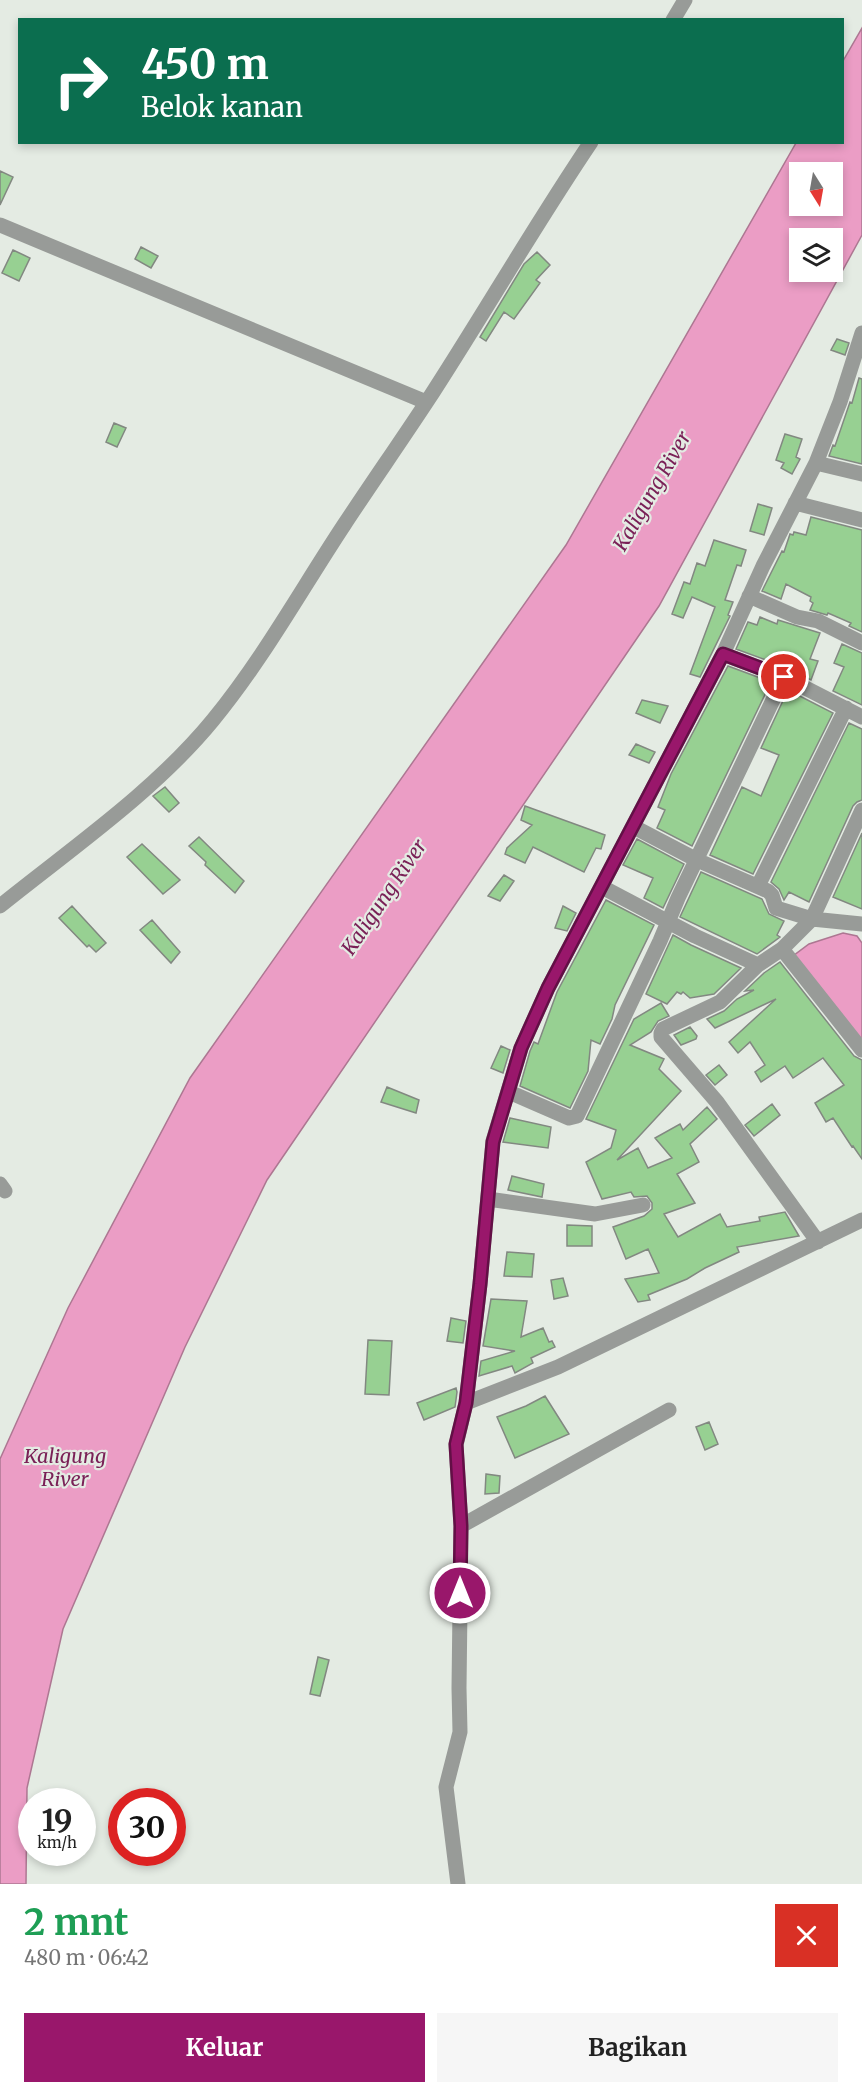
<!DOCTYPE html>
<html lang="id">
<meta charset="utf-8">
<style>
:root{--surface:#fff;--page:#f6f6f6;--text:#222;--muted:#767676;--accent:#99176b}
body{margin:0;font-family:Merriweather,serif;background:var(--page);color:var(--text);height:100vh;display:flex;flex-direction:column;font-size:22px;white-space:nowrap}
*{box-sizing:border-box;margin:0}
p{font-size:20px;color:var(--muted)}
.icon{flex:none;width:33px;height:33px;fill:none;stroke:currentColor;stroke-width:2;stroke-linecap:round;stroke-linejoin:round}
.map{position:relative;height:1884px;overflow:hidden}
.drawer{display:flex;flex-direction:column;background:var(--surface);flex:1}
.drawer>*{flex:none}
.banner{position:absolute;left:18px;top:18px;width:826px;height:126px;border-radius:0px;box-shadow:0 3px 9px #0003;background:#0b6e4f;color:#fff;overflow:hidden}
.needle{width:39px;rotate:169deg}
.controls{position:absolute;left:789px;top:162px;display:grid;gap:12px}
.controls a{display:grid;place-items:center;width:54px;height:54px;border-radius:0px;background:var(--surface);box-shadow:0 3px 9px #0003;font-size:30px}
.speed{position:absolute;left:18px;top:1788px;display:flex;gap:12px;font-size:30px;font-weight:700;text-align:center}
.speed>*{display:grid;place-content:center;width:78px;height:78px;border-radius:50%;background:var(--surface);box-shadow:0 3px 9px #0003;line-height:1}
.speed small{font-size:15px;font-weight:400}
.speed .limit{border:9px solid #d22;background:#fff;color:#111}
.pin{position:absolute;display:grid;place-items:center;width:51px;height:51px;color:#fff;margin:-26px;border:3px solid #fff;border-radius:50%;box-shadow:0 2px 6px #0007}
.me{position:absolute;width:66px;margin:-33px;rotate:0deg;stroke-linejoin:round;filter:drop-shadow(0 0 4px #0008)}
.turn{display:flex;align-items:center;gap:21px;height:126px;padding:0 24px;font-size:27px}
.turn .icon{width:78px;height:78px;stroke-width:2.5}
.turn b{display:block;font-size:42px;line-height:51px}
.round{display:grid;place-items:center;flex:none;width:63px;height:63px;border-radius:0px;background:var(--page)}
.headline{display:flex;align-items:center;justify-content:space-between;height:102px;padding:0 24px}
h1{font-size:36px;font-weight:700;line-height:45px;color:#1e9e55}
.action{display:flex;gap:12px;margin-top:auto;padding:12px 24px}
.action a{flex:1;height:69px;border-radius:0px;background:var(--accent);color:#fff;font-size:24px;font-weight:700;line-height:69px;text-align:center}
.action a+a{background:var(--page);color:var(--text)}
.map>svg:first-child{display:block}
.water{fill:#eb9dc5;stroke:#ad7792;stroke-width:1.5;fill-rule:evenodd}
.building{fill:#97d092;stroke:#828881;stroke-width:1.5}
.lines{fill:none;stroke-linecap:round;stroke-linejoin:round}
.minor{stroke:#989b98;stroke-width:15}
.route-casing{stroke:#630f46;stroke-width:15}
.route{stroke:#99176b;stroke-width:10}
.labels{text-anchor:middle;stroke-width:4.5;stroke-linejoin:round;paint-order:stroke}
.water-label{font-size:20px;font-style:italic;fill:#7a2157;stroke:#e4ebe3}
</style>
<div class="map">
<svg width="862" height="1884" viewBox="0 0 862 1884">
<rect width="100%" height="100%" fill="#e4ebe3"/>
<path class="water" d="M862,28V235L659,606L267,1180L185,1347L63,1629L27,1788L26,1884H0V1459L68,1308L190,1078L566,545L796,143L843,142V61ZM800,172H832V206H800ZM800,238H832V272H800Z
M843,933L857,936L862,943V1043L793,956L809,944Z"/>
<path class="building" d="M0,171L13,177L0,205Z
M141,247L158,256L151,268L135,259Z
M13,250L30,258L19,281L2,273Z
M537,252L550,265L536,280L540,283L514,319L504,312L486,341L480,337L524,264Z
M837,339L849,343L845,355L831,350Z
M859,378L862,379V464L829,456L833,445L835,446L850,402L852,403Z
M114,423L126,428L117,447L106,442Z
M785,434L802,439L796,457L800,459L792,474L781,468L784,463L776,460Z
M758,504L772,508L764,535L750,531Z
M811,517L862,530V632L849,626L851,623L828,613L827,615L810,610L813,603L810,601L811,597L786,584L781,599L762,591L782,551L784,552L790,534L793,535L794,532L806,535Z
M714,540L746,550L741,566L737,565L725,600L733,602L728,615L730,616L700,677L690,674L715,607L692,597L683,618L672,614L684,582L690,584L697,563L705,566Z
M760,617L777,624L778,620L820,633L810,659L818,661L811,680L788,668L736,649L748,622L757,625Z
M842,644L862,653V705L833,691L844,667L834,663Z
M728,666L771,682L692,846L657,828L665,810L658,807L671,774Z
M788,690L833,713L753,874L710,855L742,787L761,796L779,755L761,748Z
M642,700L668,706L660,723L636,713Z
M849,723L862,729V800L857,802L853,806L809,902L789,892L784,900L779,889L771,882Z
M636,744L655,752L649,763L629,755Z
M165,787L179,803L169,812L153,796Z
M525,806L605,835L601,849L596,848L584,872L533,847L525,863L505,854L507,848L532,825L521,820Z
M862,833V909L833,897Z
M199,837L244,881L235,893L205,865L206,862L189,846Z
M637,839L684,864L663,908L644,898L653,878L623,865Z
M142,844L180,880L163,894L127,857Z
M701,872L762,899L769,914L784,921L777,935L780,937L757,954L680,917Z
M504,875L514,881L500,901L488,896Z
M606,900L654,925L615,1005L612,1019L600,1044L591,1040L588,1071L570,1108L520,1086L530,1051L534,1042L538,1044L557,992Z
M72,906L106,943L96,952L89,945L87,947L59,918Z
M563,906L576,913L567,931L555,928Z
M152,920L180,952L171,963L140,930Z
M673,935L691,945L741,968L714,994L690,998L683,992L681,994L677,992L667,1004L646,994Z
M780,962L854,1056L862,1060V1159L853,1146L852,1147L833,1118L826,1122L815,1103L844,1085L823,1058L793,1078L785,1066L761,1082L755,1072L765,1065L750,1042L738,1053L729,1042L776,999L715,1028L707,1019L724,1011L737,999L754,990L745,991L764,973Z
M661,1003L669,1016L658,1021L651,1032L630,1045L664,1059L659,1069L681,1091L617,1160L638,1148L648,1168L672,1158L655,1138L680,1124L683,1130L707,1107L717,1119L690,1144L699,1162L677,1174L695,1203L664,1214L678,1237L720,1214L727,1227L760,1221L759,1217L785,1212L799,1236L737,1247L739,1252L705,1268L687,1279L648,1295L650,1300L638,1302L625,1279L659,1273L648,1249L626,1259L613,1227L644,1216L652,1209V1203L647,1196L634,1197L631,1192L602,1199L586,1162L611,1148L616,1130L586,1119L634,1019Z
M690,1027L697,1036L696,1039L681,1045L674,1035Z
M501,1046L510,1050L503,1073L491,1068Z
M719,1065L727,1075L715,1085L706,1075Z
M387,1087L419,1100L416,1113L381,1102Z
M772,1104L780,1115L754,1136L745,1125Z
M510,1118L551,1127L548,1148L503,1142Z
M512,1176L544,1184L542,1197L508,1190Z
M567,1225L592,1226V1246H567Z
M507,1252L534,1254L532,1277L504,1276Z
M563,1278L568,1296L554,1299L551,1280Z
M491,1299L527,1301L521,1337L543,1328L549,1342L552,1341L555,1347L531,1358L533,1363L515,1373L512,1366L479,1376L481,1361L515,1351L483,1346Z
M451,1318L466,1321L463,1343L447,1341Z
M368,1340L392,1341L389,1395L365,1394Z
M456,1388L457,1392L455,1407L424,1420L417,1403Z
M545,1396L569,1434L515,1458L497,1417L526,1406Z
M709,1422L718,1444L705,1450L696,1427Z
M486,1474L500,1476L499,1493L485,1494Z
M318,1657L329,1660L320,1696L310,1694Z"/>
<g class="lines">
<path class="minor" d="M673,20L685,0
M0,225L426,402
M816,463L862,474
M795,503L862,520
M749,596L797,617L818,621L862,643
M723,654L784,677L862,717
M634,827L697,860L768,891L772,895L776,908L812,919L862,924
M758,886L846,708
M602,887L695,936L758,965
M0,906C72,848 155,791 213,720C263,659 301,590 344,525C371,484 399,444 426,403C482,317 533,228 591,142
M782,949L862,1050
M509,1092L569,1118L577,1116L660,941L678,898L784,677
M0,1184L5,1191
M488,1199L595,1214L643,1205
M818,1242L717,1102L661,1037V1033L663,1029L720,1002L758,965L782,949L812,919L862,810
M466,1403L558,1367L862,1220
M461,1526L669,1410
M458,1884L446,1787L460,1732L459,1688L461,1526L456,1445L466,1403L480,1284L493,1141L521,1048L548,988L723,654L763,566L816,463L840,402L862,333"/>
</g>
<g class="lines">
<g class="route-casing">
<path id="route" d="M460,1593L461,1526L456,1444L466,1403L480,1284L493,1142L521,1048L548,988L723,654L784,677"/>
</g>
<use href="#route" class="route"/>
</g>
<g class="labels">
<g class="water-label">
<text transform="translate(652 491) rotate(-60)" y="7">Kaligung River</text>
<text transform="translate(384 897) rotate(-56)" y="7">Kaligung River</text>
<text x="65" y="1463">Kaligung<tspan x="65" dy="23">River</tspan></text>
</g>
</g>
</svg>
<div class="controls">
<a><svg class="needle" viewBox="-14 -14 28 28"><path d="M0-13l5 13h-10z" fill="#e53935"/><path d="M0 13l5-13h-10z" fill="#767676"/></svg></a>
<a><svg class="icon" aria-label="layers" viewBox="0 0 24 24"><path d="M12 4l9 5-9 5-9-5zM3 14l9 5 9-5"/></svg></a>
</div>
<div class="speed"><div>19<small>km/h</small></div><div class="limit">30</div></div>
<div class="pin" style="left:784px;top:677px;background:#d93025"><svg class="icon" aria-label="arrive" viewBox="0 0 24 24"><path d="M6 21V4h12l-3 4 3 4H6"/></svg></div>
<svg class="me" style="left:460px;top:1593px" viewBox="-20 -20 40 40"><circle r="17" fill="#99176b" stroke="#fff" stroke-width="3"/><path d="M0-11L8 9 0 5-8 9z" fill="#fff"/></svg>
<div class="banner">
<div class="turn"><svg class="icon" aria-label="right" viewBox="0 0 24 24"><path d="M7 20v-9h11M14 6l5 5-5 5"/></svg><div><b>450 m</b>Belok kanan</div></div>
</div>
</div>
<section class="drawer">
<div class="headline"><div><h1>2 mnt</h1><p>480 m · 06:42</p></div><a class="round" style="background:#d93025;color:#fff"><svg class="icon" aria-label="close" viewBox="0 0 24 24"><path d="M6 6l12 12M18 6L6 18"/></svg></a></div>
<div class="action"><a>Keluar</a><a>Bagikan</a></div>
</section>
